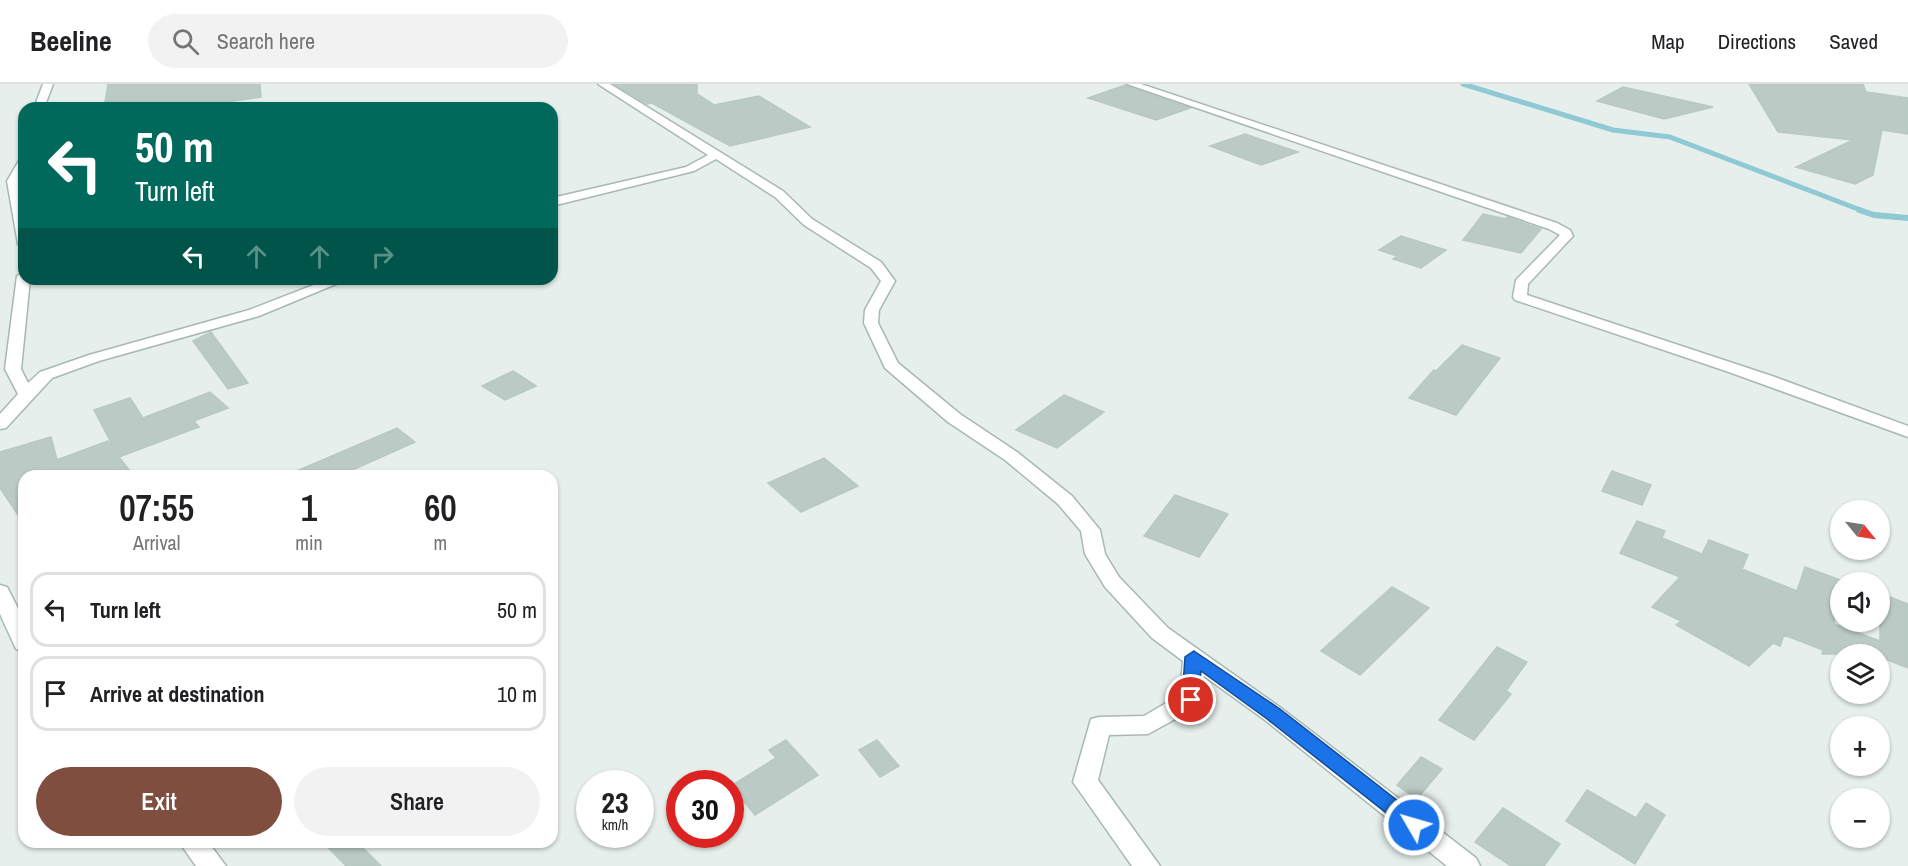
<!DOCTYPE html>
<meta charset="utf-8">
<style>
:root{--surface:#fff;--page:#f2f2f2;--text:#202124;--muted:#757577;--line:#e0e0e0;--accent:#7f4e3f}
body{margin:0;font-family:"Archivo Narrow",sans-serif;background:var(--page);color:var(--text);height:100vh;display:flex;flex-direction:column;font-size:22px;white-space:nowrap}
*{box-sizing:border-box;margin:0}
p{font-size:20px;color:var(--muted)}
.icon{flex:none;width:33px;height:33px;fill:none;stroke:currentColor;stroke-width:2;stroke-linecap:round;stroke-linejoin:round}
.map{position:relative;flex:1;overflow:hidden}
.details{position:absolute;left:18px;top:386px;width:540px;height:378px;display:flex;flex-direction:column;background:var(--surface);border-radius:18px;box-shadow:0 2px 4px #0004}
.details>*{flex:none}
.banner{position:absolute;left:18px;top:18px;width:540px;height:183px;border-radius:18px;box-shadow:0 2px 4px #0004;background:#00695c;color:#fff;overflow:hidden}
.needle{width:39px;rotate:120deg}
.fabs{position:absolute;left:1830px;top:416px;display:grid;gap:12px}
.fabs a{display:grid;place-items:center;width:60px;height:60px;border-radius:50%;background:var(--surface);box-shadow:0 2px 4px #0004;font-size:30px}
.speed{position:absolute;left:576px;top:686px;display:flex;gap:12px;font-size:30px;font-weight:700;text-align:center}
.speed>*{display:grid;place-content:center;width:78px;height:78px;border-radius:50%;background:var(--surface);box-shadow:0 2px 4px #0004;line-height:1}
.speed small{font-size:15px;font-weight:400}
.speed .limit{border:9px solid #d22;background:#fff;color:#111}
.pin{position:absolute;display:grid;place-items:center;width:51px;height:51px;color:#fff;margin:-26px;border:3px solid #fff;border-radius:50%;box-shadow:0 2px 6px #0007}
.me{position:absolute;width:66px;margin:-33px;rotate:308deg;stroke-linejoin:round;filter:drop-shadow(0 0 4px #0008)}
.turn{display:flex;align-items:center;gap:21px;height:126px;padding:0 18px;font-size:27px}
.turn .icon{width:78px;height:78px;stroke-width:2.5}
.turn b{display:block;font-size:42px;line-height:51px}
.lanes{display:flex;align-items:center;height:57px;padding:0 18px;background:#0003;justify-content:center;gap:30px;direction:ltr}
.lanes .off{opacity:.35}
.eta{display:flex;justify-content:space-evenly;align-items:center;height:102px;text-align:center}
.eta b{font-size:36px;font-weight:600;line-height:42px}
.cta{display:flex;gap:12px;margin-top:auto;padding:12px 18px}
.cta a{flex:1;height:69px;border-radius:36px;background:var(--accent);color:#fff;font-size:24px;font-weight:600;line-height:69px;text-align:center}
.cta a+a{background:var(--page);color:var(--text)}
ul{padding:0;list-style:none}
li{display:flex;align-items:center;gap:18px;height:75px;margin:0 12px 9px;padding:0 6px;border:3px solid var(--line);border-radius:18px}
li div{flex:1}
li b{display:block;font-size:22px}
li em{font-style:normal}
header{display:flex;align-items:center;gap:36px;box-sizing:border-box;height:84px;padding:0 30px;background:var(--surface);border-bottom:2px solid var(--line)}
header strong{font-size:28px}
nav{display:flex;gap:33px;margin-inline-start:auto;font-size:21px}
.search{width:420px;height:54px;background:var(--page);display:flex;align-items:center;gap:15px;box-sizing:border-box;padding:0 21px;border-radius:33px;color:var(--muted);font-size:22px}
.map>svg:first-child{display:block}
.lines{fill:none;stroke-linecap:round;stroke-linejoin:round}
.stream-far1{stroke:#8ec9d4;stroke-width:5}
.stream{stroke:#8ec9d4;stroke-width:6}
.building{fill:#bbcac4;stroke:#b8c9c2;stroke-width:1.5}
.minor-casing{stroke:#a8b8b2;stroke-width:3}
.minor{fill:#fff;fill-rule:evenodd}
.route{fill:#1a73e8;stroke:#114b97;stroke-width:1.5}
</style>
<header>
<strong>Beeline</strong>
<div class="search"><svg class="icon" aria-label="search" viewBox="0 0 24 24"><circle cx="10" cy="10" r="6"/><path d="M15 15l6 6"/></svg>Search here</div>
<nav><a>Map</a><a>Directions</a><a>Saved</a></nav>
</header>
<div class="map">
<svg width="1908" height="782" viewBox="0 0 1908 782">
<rect width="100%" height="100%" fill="#e6efeb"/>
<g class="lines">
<path class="stream-far1" d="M1463,0L1613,46L1670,53L1863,127"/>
<path class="stream" d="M1859,126L1874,131L1908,134"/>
</g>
<path class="building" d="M108,0H260L261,13L185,24H104Z
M614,0H697V10L714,21L759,12L810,43L730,62L663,25L652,19L647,20Z
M1749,0H1863L1866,8L1908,14V50L1882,46L1873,91L1855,100L1796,83L1853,56L1778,48Z
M1125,1L1126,2L1190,24L1156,36L1088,14Z
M1623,3L1713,23L1664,35L1597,17Z
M1245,50L1298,68L1261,81L1210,62Z
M1483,130L1506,135L1507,133L1541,145L1521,169L1463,156Z
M1401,152L1446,166L1421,184L1393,175L1397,172L1379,166Z
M211,248L248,299L228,305L193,257Z
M1462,261L1500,274L1456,331L1409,314L1434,286L1436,287Z
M513,287L536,302L505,316L482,302Z
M210,308L228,324L194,337L199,343L119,373L134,392H24V440L0,404V368L51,353L57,376L108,357L116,368L94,326L130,314L143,334Z
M1064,311L1104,328L1057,364L1016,346Z
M397,344L415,358L339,392H285Z
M824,374L858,402L801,428L768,399Z
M1612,387L1651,401L1642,421L1602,407Z
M1175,411L1228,430L1199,473L1144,452Z
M1637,437L1665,447L1662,454L1702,470L1709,456L1748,471L1742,485L1797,507L1805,483L1843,497L1840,498L1834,540L1880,557V509L1908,520V584L1880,573V570H1822L1823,566L1784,551L1780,562L1773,559L1749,582L1676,541L1681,537L1652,523L1680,493L1620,469Z
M1392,503L1429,524L1360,591L1321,567Z
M1497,563L1527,578L1506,607L1511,610L1474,656L1439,636Z
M786,656L818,691L755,731L731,702L776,674L769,666Z
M877,656L899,682L880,693L859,666Z
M1421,673L1442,685L1417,715L1397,701Z
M1587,706L1636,734L1646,719L1665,731L1635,780L1566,737Z
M1503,724L1560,760L1544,782H1511L1475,758Z
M323,758H357L381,782H346Z"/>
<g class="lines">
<g class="minor-casing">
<path id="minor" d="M43,0H53L44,24H34Z
M598,0H610L783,107L812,135L881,178L895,197L879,226L878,239L898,279L960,330L1017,368L1072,412L1100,446L1105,470L1119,493L1168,544L1281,624L1476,774L1480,782H1447L1265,636L1204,592L1202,616L1199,622L1148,650L1109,651L1098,696L1160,782H1132L1073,698L1091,635L1099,633L1144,632L1180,611L1183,577L1152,554L1105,503L1085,470L1081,447L1058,420L1005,376L948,338L885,284L864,239L865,226L881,197L871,184L804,141L775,113L716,75L694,87L552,122V114L686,83L708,71Z
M1127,0H1141L1557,139L1570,146L1573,152L1528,200L1527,211L1772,292L1908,342V353L1726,287L1515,216L1513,213L1516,196L1560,151L1549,145Z
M24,74V87L19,97L24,125V164L18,160L7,97L20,75Z
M24,188V195H30L21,285L28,299L40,288L89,271L249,226L329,195H348L259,232L99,277L52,294L6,344L0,345V330L18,310L5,285L17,192Z
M0,501L7,503L24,536V567L16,565L0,530Z
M179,758H208L226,782H196Z"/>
</g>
<use href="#minor" class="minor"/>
</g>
<path class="route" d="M1194,567L1280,625L1421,735L1424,741L1421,746L1414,749L1408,746L1267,635L1201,587L1197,621H1185L1182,616L1185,573Z"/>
</svg>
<div class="fabs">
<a><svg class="needle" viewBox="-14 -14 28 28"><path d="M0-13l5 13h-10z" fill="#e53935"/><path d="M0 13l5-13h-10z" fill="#757577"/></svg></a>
<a><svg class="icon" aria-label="sound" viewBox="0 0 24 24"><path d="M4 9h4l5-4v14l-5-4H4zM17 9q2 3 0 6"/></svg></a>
<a><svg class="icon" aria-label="layers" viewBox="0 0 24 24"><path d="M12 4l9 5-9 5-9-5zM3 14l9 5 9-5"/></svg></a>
<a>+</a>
<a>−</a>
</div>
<div class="speed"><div>23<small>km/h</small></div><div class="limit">30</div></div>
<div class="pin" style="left:1191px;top:616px;background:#d93025"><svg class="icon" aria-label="arrive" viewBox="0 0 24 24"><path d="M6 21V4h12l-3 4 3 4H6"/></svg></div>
<svg class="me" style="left:1414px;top:741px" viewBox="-20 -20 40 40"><circle r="17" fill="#1a73e8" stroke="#fff" stroke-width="3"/><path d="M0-11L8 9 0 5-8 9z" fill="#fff"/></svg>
<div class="banner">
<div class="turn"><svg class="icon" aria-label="left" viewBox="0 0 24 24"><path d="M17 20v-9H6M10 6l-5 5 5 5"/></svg><div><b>50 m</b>Turn left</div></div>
<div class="lanes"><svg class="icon" aria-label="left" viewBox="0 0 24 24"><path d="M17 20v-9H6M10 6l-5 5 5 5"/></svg><svg class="icon off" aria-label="ahead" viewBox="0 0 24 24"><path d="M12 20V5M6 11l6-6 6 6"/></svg><svg class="icon off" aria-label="ahead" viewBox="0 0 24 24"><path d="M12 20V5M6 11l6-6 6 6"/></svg><svg class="icon off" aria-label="right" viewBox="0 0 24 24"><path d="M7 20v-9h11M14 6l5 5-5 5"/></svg></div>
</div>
<section class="details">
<div class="eta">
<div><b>07:55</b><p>Arrival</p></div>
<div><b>1</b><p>min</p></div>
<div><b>60</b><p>m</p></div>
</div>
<ul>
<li><svg class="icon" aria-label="left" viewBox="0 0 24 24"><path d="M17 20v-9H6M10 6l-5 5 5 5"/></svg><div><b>Turn left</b></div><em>50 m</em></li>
<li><svg class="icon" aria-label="arrive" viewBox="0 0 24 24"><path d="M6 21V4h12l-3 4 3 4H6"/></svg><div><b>Arrive at destination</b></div><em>10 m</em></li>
</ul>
<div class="cta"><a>Exit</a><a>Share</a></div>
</section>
</div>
